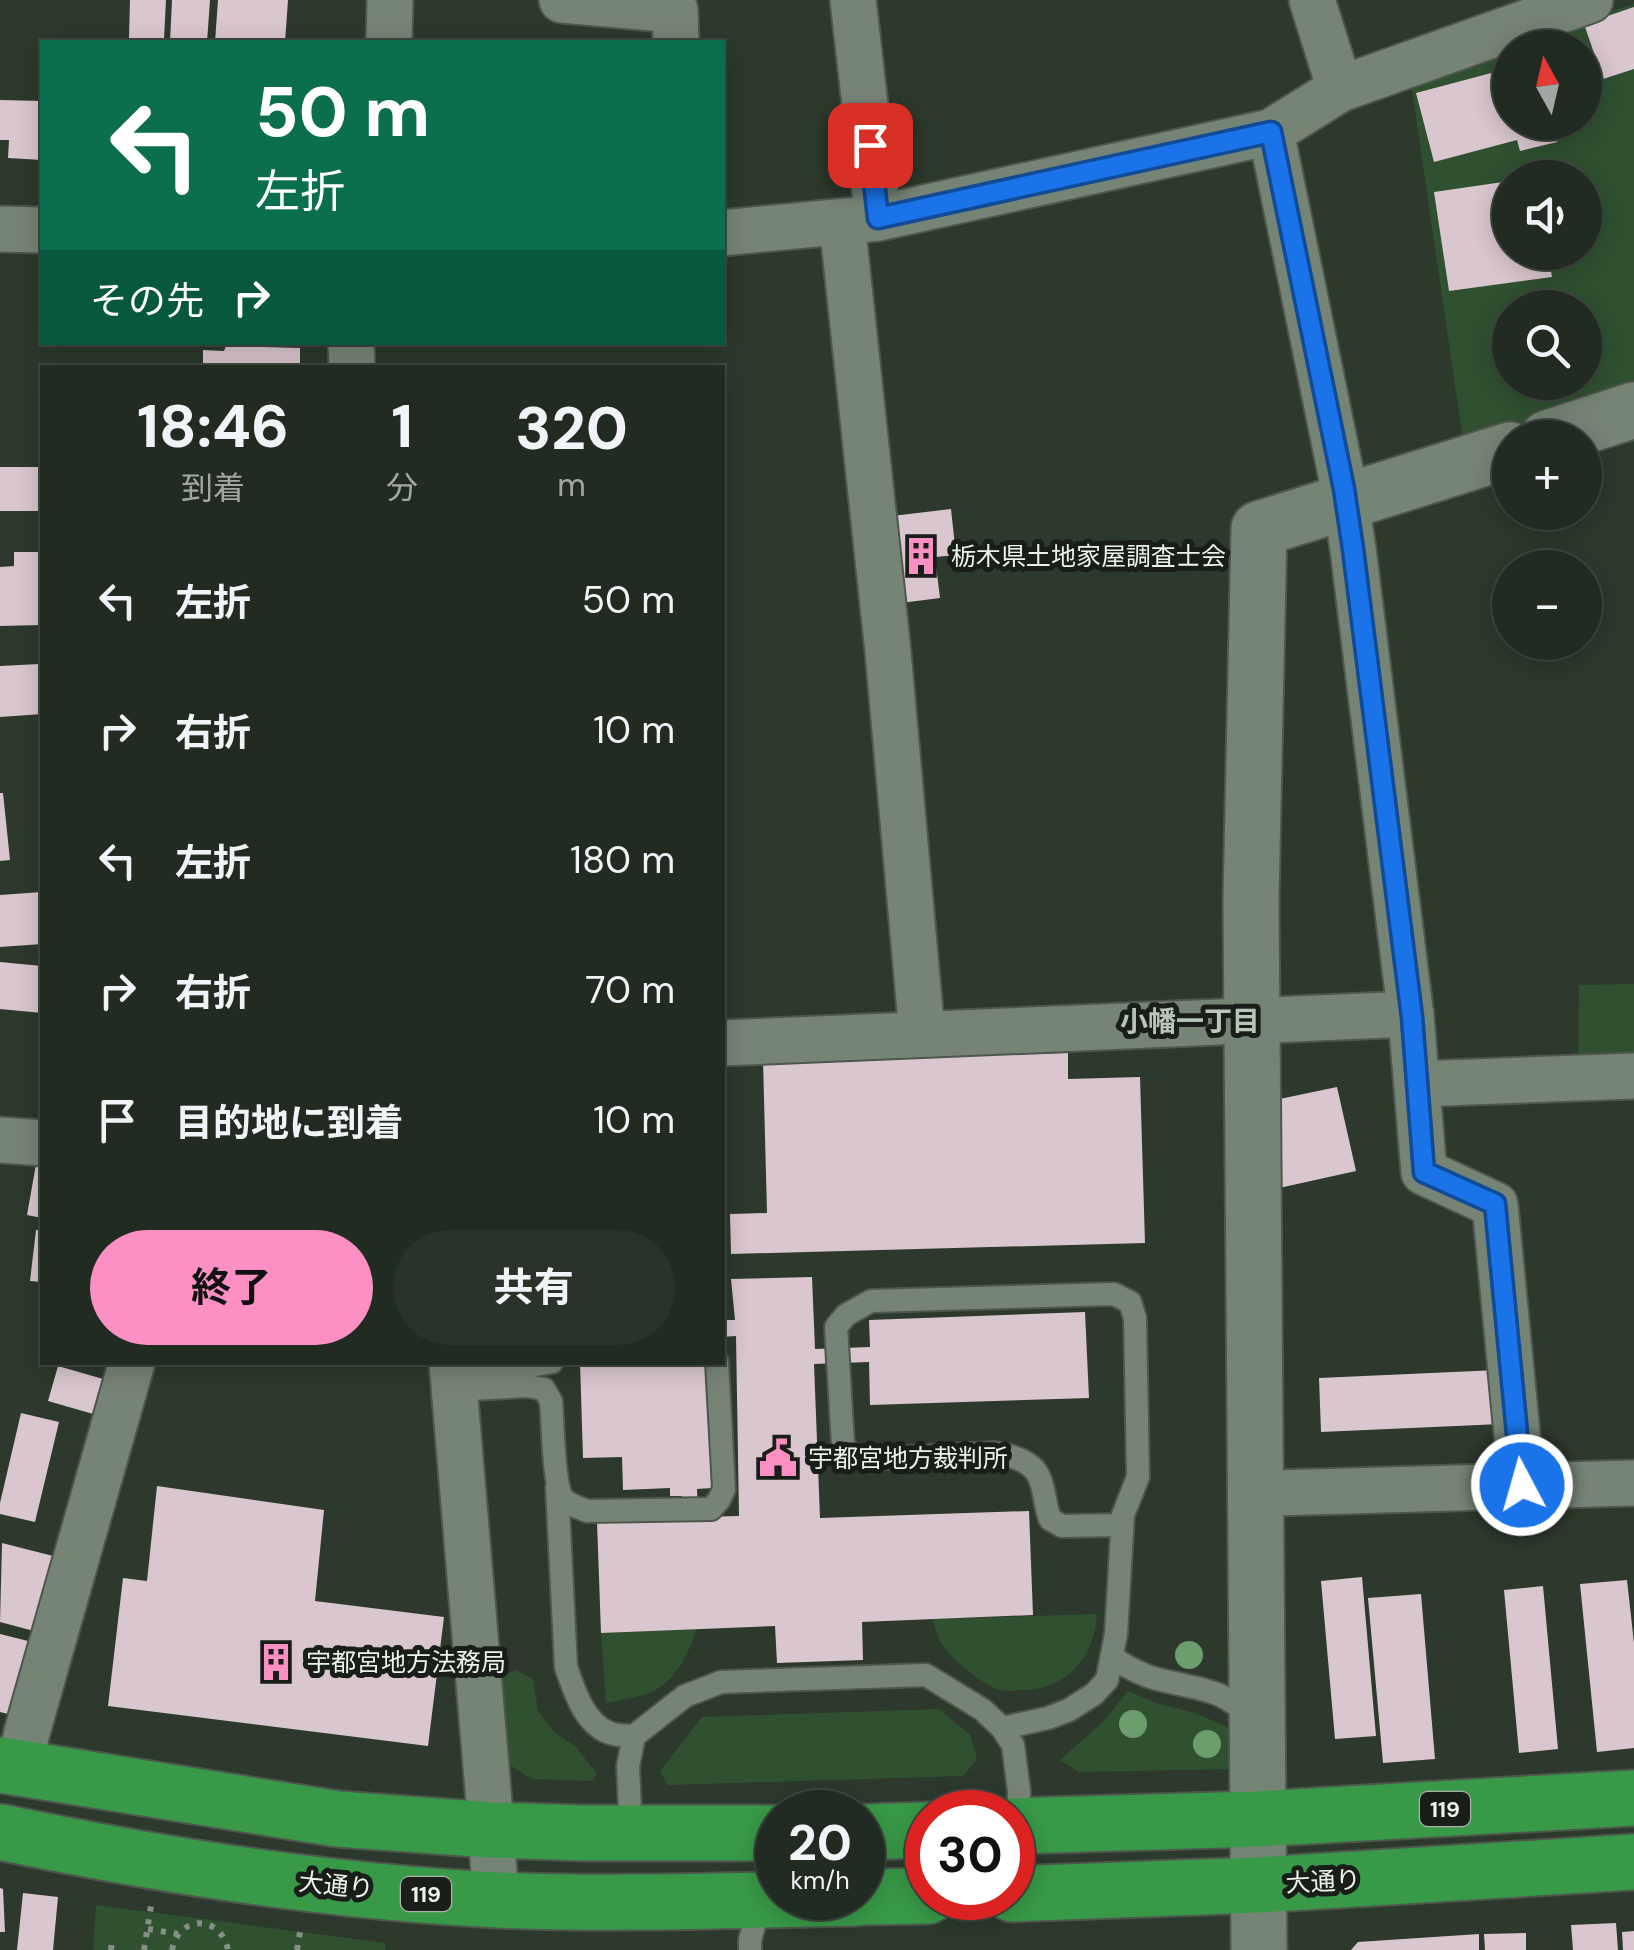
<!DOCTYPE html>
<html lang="ja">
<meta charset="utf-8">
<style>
:root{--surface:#222b22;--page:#2a332a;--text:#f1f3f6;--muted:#a2a7a5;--line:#3f4740;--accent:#fc8fc3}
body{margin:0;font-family:"DM Sans","Noto Sans JP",sans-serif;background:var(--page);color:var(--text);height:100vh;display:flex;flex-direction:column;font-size:38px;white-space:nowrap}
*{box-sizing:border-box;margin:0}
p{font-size:32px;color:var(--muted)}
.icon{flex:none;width:55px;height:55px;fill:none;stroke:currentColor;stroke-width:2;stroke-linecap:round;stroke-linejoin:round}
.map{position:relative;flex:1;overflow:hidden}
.side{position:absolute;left:40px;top:365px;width:685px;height:1000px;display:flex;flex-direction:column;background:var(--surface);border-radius:0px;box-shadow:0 5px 25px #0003,0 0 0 2px var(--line)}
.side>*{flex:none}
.banner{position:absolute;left:40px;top:40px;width:685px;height:305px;border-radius:0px;box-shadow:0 5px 25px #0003,0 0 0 2px var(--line);background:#0b6e4f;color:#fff;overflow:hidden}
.needle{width:65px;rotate:352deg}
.buttons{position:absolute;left:1492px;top:30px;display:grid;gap:20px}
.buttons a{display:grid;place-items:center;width:110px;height:110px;border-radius:50%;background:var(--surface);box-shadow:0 5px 25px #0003,0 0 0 2px var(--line);font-size:50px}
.speed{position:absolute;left:755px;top:1790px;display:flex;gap:20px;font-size:50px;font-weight:700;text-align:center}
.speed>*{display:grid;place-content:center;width:130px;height:130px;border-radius:50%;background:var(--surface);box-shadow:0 5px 25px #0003,0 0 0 2px var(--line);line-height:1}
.speed small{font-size:25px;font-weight:400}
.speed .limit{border:15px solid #d22;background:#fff;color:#111}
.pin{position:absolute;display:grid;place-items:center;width:85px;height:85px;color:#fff;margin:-42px;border-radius:20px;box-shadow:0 5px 15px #0006}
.me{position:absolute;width:110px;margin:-55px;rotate:354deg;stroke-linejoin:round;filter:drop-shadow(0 0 8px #0008)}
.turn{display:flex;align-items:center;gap:35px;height:210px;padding:0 50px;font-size:45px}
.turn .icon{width:130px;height:130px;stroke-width:2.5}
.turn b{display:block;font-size:70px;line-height:85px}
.then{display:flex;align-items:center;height:95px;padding:0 50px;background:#0003;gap:20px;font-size:38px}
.eta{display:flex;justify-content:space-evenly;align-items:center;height:170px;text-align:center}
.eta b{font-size:60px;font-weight:700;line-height:70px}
.primary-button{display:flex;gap:20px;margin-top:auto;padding:20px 50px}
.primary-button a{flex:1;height:115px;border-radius:60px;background:var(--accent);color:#111;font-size:40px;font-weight:700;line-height:115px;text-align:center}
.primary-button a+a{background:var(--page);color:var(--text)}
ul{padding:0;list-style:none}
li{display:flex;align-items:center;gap:30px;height:130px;padding:0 50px}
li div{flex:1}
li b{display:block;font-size:38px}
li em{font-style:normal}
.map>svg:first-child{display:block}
.green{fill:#2f5130;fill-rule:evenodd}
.building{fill:#dac6ce}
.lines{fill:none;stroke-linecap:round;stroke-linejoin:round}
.service-casing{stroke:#4d574d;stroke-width:26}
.minor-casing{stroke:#4d574d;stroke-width:49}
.tertiary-casing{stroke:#4d574d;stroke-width:59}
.trunk-casing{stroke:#4d574d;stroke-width:59}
.path{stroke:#858f85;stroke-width:6;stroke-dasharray:5 8;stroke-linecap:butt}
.service{stroke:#768476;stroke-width:22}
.minor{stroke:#768476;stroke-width:45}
.tertiary{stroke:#768476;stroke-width:55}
.trunk{stroke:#389a48;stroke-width:55}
.tree{fill:#6b9d6d}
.route-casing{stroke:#114b97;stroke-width:25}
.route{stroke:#1a73e8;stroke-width:18}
.labels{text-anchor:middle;stroke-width:10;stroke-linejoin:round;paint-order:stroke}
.shield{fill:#191e19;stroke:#acb3ac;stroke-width:2.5}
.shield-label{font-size:22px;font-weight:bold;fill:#ebf3eb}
.poi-label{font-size:25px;fill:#ebf3eb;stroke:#191e19;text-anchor:start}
.street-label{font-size:25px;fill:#ebf3eb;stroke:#191e19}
.neighbourhood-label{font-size:28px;font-weight:bold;fill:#b8c6b8;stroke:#191e19}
</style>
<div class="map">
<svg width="1634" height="1950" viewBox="0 0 1634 1950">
<rect width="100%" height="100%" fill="#2d392d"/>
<path class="green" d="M1634,4V442L1466,461L1411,83L1535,35ZM1510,48H1585V122H1510ZM1510,178H1585V252H1510ZM1510,308H1585V382H1510Z
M1634,984V1065L1578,1067L1579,985Z
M1097,1614C1095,1655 1068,1689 1024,1690C1017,1690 1007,1692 1001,1690C983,1686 949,1657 940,1641C937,1635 935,1626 932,1619Z
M696,1629C689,1655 674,1684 647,1694C634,1698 619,1700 606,1703L601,1633Z
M516,1670L533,1679L538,1711L554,1732L576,1747L597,1774L592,1781L531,1779L507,1763L497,1678Z
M1128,1691L1159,1704L1192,1712L1226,1726L1248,1751L1236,1769L1079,1772L1060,1760L1103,1722Z
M939,1709L970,1735L977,1759L963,1776L668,1785L660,1771L702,1717Z
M96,1905L385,1943V1950H93Z"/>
<path class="building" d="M130,0H166L164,39L129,38Z
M172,0H210L207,42H170Z
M218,0H288L285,42H215Z
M1634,7V69L1603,79L1584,24Z
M1510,68V122H1552L1557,142L1520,151L1517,140L1434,162L1416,93Z
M0,100L42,101V160L8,158L9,140H0Z
M1510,181V252H1548L1552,277L1449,291L1434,192Z
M226,346L300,348V368H203V350L224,351Z
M0,467H42V511H0Z
M951,509L956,555L935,557L940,598L901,603L892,516Z
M14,552H42V625L0,626V567L14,566Z
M39,664L42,714L0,717V666Z
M0,793H3L10,860L0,861Z
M42,892V944L0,947V895Z
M0,962L42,966V1013L0,1009Z
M1068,1053V1079L1140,1077L1145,1243L731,1254L730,1214L767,1213L763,1060Z
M1337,1087L1356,1171L1270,1190L1251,1105Z
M38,1153L42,1154V1218L27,1215Z
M36,1230H42V1282L30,1281Z
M812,1277L815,1349L870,1347L869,1320L1085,1312L1089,1398L870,1405L869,1362L814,1364L820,1518L1029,1511L1033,1615L862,1622L863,1660L777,1663L775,1626L601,1633L597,1522L683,1517L682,1496H670V1488L623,1490L622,1457L583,1458L580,1362H709L712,1488L697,1489L698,1517L739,1516L736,1336L722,1337V1320H735L731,1279Z
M58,1366L110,1381L100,1416L48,1401Z
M1498,1370L1501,1424L1321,1432L1319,1378Z
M21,1413L59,1422L35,1522L0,1514V1503Z
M157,1486L324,1510L315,1601L444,1617L428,1746L108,1706L123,1578L147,1581Z
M2,1543L53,1556L34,1631L0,1622Z
M1362,1577L1376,1736L1335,1739L1321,1581Z
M1627,1580L1634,1643V1748L1597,1752L1580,1584Z
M1543,1586L1558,1749L1519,1753L1504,1590Z
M1421,1594L1435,1759L1383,1763L1368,1598Z
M0,1634L32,1642L12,1715L0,1712Z
M0,1888L3,1889L5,1932H0Z
M23,1893L58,1897L53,1950H17Z
M1616,1923L1618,1950H1573L1571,1925Z
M1634,1931V1950H1623L1622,1932Z
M1526,1933V1950H1485L1484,1934Z
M1479,1934V1950H1351L1358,1942Z"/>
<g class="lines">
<g class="service-casing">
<path id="service" d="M452,1371L530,1366L552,1362
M453,1390L527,1386L544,1389L551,1401C553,1421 553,1488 564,1500C570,1505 580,1508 587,1511L711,1509L719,1500L724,1489L717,1362
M557,1487L566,1667C574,1690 584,1724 610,1733C617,1736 627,1735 634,1736
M1113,1658C1127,1667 1141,1675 1157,1679C1199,1690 1220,1686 1254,1720
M1002,1728L1048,1718L1069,1710L1094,1694L1107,1680L1116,1634L1123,1515L1138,1477L1135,1318L1130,1302L1114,1294L871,1301L846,1315L836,1327L843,1444L850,1454L865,1459L993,1453C1011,1455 1033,1460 1040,1479C1045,1492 1045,1506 1050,1519L1062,1526L1122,1525
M631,1833L628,1766L634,1736L685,1696L721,1682L926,1675L983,1710L1002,1728L1013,1745L1019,1791V1826
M750,1950V1940L761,1900"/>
</g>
<g class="minor-casing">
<path id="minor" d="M562,0L675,10L676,42
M853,0L878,218
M1312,0L1340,89
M389,42L390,0
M1271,132L1344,489L1353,549L1411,1017L1424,1172L1495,1205L1522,1485
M842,222L888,652L922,1034
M0,229L42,230
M722,233L878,218L1271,132L1340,89L1590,0
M351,342L352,368
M722,1043L1411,1014
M1417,1084L1634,1076
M0,1140L42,1143
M452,1362L488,1790L496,1900
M1275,1493L1634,1483
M19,1769L27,1732L132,1362"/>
</g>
<g class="tertiary-casing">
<path id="tertiary" d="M1548,438L1634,410
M1259,1950L1251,899L1259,529L1510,450"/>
</g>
<g class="trunk-casing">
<path id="trunk" d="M0,1765L338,1819L491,1830L583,1833H778
M1012,1826L1256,1819L1634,1798
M0,1832C163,1866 331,1892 498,1900C617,1905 736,1900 856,1898
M862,1832L928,1830
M1012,1894L1257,1885L1634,1862
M862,1897L928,1896"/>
</g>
<path class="path" d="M148,1929L178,1934
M111,1950L112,1940
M144,1950L151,1906
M172,1950C179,1914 221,1915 228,1950
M297,1950L301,1926"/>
<use href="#service" class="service"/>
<use href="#minor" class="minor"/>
<use href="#tertiary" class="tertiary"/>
<use href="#trunk" class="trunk"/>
</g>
<g class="tree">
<circle cx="1189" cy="1655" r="14"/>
<circle cx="1133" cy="1724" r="14"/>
<circle cx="1207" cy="1744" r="14"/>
</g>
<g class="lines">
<g class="route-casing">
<path id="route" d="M870,145L878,218L1271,132L1344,489L1353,549L1412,1017L1424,1172L1495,1204L1522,1485"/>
</g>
<use href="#route" class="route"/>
</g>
<defs>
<g id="building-bare" transform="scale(3)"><path d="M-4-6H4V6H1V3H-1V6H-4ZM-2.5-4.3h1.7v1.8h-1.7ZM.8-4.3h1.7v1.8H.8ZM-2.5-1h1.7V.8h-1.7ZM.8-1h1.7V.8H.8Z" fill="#fc8fc3" stroke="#191e19" stroke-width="2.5" paint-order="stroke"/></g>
<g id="civic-bare" transform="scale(3)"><path d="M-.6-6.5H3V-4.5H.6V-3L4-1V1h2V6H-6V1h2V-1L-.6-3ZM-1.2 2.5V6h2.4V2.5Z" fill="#fc8fc3" stroke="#191e19" stroke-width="2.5" paint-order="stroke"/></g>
</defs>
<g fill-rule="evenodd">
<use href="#building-bare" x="921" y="556"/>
<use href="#civic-bare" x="778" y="1458"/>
<use href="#building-bare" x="276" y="1662"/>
</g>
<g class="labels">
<g class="shield">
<rect x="1420" y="1792" width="50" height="34" rx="8"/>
<rect x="401" y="1877" width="50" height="34" rx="8"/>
</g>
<g class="shield-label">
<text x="1445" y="1817">119</text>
<text x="426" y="1902">119</text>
</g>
<g class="poi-label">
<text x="951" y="565">栃木県土地家屋調査士会</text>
<text x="808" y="1467">宇都宮地方裁判所</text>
<text x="306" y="1671">宇都宮地方法務局</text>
</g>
<g class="street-label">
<text transform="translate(1323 1881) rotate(-3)" y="9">大通り</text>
<text transform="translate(336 1885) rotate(6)" y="9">大通り</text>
</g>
<g class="neighbourhood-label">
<text x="1190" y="1031">小幡一丁目</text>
</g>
</g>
</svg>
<div class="buttons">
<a><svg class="needle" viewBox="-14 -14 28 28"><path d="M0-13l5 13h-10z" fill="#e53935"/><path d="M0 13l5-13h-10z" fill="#a2a7a5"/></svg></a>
<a><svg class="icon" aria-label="sound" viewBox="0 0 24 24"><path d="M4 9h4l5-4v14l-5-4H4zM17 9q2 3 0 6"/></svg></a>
<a><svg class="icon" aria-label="search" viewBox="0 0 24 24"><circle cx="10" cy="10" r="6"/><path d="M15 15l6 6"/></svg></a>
<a>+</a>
<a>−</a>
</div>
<div class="speed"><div>20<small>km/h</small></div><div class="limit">30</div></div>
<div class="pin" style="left:870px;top:145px;background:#d93025"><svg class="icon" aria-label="arrive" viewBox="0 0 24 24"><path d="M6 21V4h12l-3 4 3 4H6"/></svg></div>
<svg class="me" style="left:1522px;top:1485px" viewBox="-20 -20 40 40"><circle r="17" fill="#1a73e8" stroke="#fff" stroke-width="3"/><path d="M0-11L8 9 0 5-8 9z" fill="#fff"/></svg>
<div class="banner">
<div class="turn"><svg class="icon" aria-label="left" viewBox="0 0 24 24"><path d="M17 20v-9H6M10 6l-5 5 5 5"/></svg><div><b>50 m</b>左折</div></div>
<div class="then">その先<svg class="icon" aria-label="right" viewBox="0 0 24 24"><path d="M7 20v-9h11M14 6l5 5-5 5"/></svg></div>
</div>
<section class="side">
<div class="eta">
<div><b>18:46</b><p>到着</p></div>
<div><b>1</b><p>分</p></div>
<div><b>320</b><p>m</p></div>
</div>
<ul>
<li><svg class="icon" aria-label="left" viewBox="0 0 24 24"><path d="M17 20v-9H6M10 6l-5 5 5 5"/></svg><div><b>左折</b></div><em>50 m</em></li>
<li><svg class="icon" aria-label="right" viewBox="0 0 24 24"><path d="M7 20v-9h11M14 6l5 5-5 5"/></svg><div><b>右折</b></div><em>10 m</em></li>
<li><svg class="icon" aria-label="left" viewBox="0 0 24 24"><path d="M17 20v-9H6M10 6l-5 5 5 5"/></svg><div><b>左折</b></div><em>180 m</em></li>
<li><svg class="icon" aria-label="right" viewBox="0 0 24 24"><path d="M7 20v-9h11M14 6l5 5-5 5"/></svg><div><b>右折</b></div><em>70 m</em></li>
<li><svg class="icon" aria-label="arrive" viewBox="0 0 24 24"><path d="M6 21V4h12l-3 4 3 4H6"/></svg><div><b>目的地に到着</b></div><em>10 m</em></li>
</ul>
<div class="primary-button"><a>終了</a><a>共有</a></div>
</section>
</div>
